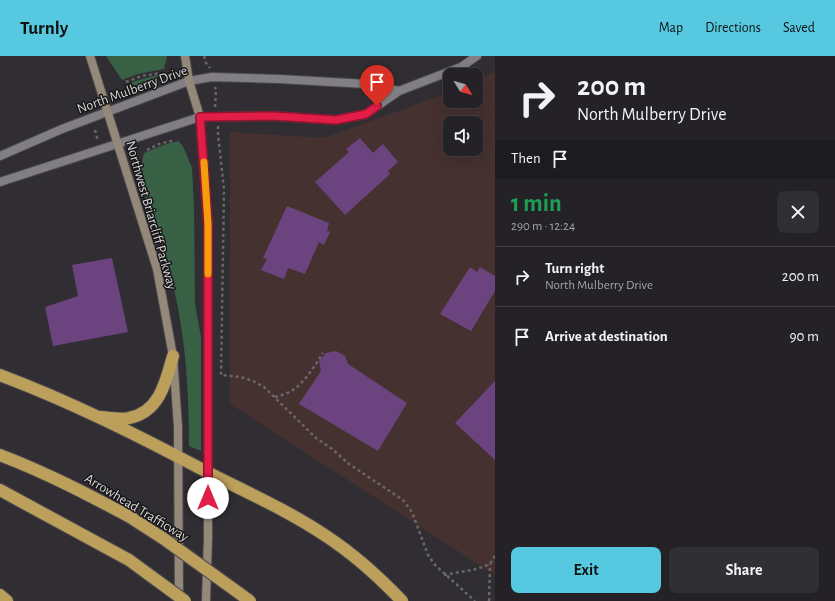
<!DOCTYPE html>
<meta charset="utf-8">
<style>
:root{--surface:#242226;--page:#302f32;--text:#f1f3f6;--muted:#a3a4a7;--line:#413f43;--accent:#56c9e1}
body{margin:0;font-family:"Alegreya Sans",sans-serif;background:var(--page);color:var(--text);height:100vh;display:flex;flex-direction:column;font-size:15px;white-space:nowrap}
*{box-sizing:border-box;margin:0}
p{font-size:13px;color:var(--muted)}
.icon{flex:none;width:22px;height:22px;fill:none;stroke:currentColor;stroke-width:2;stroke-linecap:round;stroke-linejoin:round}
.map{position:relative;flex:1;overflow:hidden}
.panel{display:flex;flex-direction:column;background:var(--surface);width:340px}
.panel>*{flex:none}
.top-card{background:#242226;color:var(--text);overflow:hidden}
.needle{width:26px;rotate:127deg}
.controls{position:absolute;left:443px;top:12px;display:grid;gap:8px}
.controls a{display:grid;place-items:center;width:40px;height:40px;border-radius:8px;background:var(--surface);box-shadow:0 4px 16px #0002,0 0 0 1px var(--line);font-size:20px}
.pin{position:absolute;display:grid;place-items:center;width:34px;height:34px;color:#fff;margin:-41px -17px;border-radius:50% 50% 50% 0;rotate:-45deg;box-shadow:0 0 4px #0007}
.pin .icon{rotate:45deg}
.me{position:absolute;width:44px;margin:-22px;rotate:0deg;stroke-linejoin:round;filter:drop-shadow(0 0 3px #0008)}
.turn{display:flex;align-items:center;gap:14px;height:84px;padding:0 16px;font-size:18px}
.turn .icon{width:52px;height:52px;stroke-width:2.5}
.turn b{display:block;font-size:28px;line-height:34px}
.then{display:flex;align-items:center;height:38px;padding:0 16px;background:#0003;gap:8px;font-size:15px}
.round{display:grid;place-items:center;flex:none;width:42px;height:42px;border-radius:8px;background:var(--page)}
.headline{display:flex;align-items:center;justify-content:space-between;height:68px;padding:0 16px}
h1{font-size:24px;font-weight:700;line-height:30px;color:#1e9e55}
.primary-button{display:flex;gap:8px;margin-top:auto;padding:8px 16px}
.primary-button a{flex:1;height:46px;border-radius:8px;background:var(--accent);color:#111;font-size:16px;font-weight:700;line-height:46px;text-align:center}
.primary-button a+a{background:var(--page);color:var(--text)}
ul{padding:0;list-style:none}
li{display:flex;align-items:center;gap:12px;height:60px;padding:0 16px;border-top:1px solid var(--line)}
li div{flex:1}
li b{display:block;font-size:15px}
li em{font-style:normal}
header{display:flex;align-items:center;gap:24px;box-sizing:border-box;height:56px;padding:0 20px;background:var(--accent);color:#111}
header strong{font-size:19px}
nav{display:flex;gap:22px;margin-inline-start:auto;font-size:14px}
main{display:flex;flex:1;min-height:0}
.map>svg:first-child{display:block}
.commercial{fill:#45312f;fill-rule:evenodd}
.green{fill:#386045}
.building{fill:#6b447f}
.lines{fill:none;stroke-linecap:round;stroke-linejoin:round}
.minor-casing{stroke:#4d4b4f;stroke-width:10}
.secondary-casing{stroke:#4d4b4f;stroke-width:10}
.motorway-casing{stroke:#4d4b4f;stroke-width:14}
.path{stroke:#686669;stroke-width:2.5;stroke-dasharray:3 3;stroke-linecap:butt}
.minor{stroke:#827f84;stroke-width:8}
.secondary{stroke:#948978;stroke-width:8}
.motorway{stroke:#bd9f5c;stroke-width:12}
.motorway-bridge-casing{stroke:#4d4b4f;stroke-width:14;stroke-linecap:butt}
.motorway-bridge{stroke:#bd9f5c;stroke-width:12}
.route-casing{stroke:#92132f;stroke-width:10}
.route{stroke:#e11d48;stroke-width:7}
.slow{stroke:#f59e0b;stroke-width:7}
.labels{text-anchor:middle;stroke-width:3;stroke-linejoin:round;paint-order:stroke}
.street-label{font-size:14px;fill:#d6d4d7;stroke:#181718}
</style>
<header>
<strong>Turnly</strong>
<nav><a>Map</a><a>Directions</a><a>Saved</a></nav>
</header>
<main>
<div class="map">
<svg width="495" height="545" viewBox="0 0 495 545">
<rect width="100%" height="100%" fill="#302e32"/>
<path class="commercial" d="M495,15V519L230,348V76L324,82L450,36V45H476V25ZM450,67H476V93H450Z"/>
<path class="green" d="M106,0H167L164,13L138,18L122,24Z
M157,19L159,20C151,30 141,31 130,28L135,25Z
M178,85L183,90L192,112L194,150L195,248L201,281V395L189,390C189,338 186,285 174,233C170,215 165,197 159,180C150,153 135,126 144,97L163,89Z"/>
<path class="building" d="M360,82L373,97L383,88L398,106L388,115L390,118L345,159L315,126L349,96L346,93Z
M287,150L329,167L327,175L330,176L324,189L319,186L305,218L288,212L284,223L261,214L267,203L263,202Z
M112,202L128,276L53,290L45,251L78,240L72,209Z
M470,211L477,216L480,211L495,220V235L471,275L440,258Z
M336,295L345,300L348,308L407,347L378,395L299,348L321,315L319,305L326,297Z
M495,325V404L455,367Z"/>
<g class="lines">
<g class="minor-casing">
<path id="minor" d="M0,100L62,73L189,25L212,21L279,23L367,28L399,35
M0,126L200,61L273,60L336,64L366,58L399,35L461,11L477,0"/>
</g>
<g class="secondary-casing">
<path id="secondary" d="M90,0L157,213L173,300L178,371L179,543
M185,0L189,25L200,61L208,168V482L206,545"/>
</g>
<g class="motorway-casing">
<path id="motorway" d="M0,319C72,346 141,381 209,417C248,437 289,455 326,480C352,497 380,522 402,545
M101,361C110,362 121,364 129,362C160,356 166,325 173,300
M0,399C45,416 87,438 130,461
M0,434L129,504
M0,539L7,545"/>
</g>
<path class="path" d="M204,0L206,7L210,12
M126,26L142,20L160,17
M215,51L216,34L215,31
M218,70V79L224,133L221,319L241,321L253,325L264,331L316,382L332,393L349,408L403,444L412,456L428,499L435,509L475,545
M95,74L98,85
M147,94L159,88L175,84
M275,341C283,339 292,336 298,330C308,321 316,308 323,297
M444,519L477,513L490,508L495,500
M489,545L490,508"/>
<use href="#minor" class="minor"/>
<use href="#secondary" class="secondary"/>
<use href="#motorway" class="motorway"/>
<g class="motorway-bridge-casing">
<path id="motorway-bridge" d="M130,461L164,483L250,545
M129,504L185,545"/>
</g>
<use href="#motorway-bridge" class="motorway-bridge"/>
</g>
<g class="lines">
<g class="route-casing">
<path id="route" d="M208,442V168L200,61L273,60L336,64L366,58L377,50"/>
</g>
<use href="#route" class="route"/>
<path class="slow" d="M204,106L208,168V218"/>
</g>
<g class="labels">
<g class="street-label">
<text transform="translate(132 33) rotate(-20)" y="5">North Mulberry Drive</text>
<text transform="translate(152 159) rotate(74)" y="5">Northwest Briarcliff Parkway</text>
<text transform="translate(137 451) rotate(31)" y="5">Arrowhead Trafficway</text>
</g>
</g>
</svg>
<div class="controls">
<a><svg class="needle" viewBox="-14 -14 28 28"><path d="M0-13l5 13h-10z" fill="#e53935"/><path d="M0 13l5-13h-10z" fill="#a3a4a7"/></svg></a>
<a><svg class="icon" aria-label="sound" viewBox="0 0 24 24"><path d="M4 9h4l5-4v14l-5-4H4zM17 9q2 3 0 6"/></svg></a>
</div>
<div class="pin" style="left:377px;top:50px;background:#d93025"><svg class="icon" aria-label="arrive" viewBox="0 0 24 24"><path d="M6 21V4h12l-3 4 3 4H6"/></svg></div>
<svg class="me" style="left:208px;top:442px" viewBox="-20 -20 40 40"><circle r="19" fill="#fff"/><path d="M0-13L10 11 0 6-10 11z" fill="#e11d48"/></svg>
</div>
<section class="panel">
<div class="top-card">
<div class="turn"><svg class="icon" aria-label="right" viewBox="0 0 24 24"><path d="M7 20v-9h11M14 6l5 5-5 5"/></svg><div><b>200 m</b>North Mulberry Drive</div></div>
<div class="then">Then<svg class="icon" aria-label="arrive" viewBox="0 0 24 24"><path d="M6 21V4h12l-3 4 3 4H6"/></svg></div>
</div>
<div class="headline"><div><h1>1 min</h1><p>290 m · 12:24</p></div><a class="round"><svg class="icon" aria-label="close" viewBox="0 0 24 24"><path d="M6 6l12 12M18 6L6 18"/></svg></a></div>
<ul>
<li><svg class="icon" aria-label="right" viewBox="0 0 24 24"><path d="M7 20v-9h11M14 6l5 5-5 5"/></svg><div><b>Turn right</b><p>North Mulberry Drive</p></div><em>200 m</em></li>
<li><svg class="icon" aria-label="arrive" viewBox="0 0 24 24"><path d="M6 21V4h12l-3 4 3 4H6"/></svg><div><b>Arrive at destination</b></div><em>90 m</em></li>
</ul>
<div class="primary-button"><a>Exit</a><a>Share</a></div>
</section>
</main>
